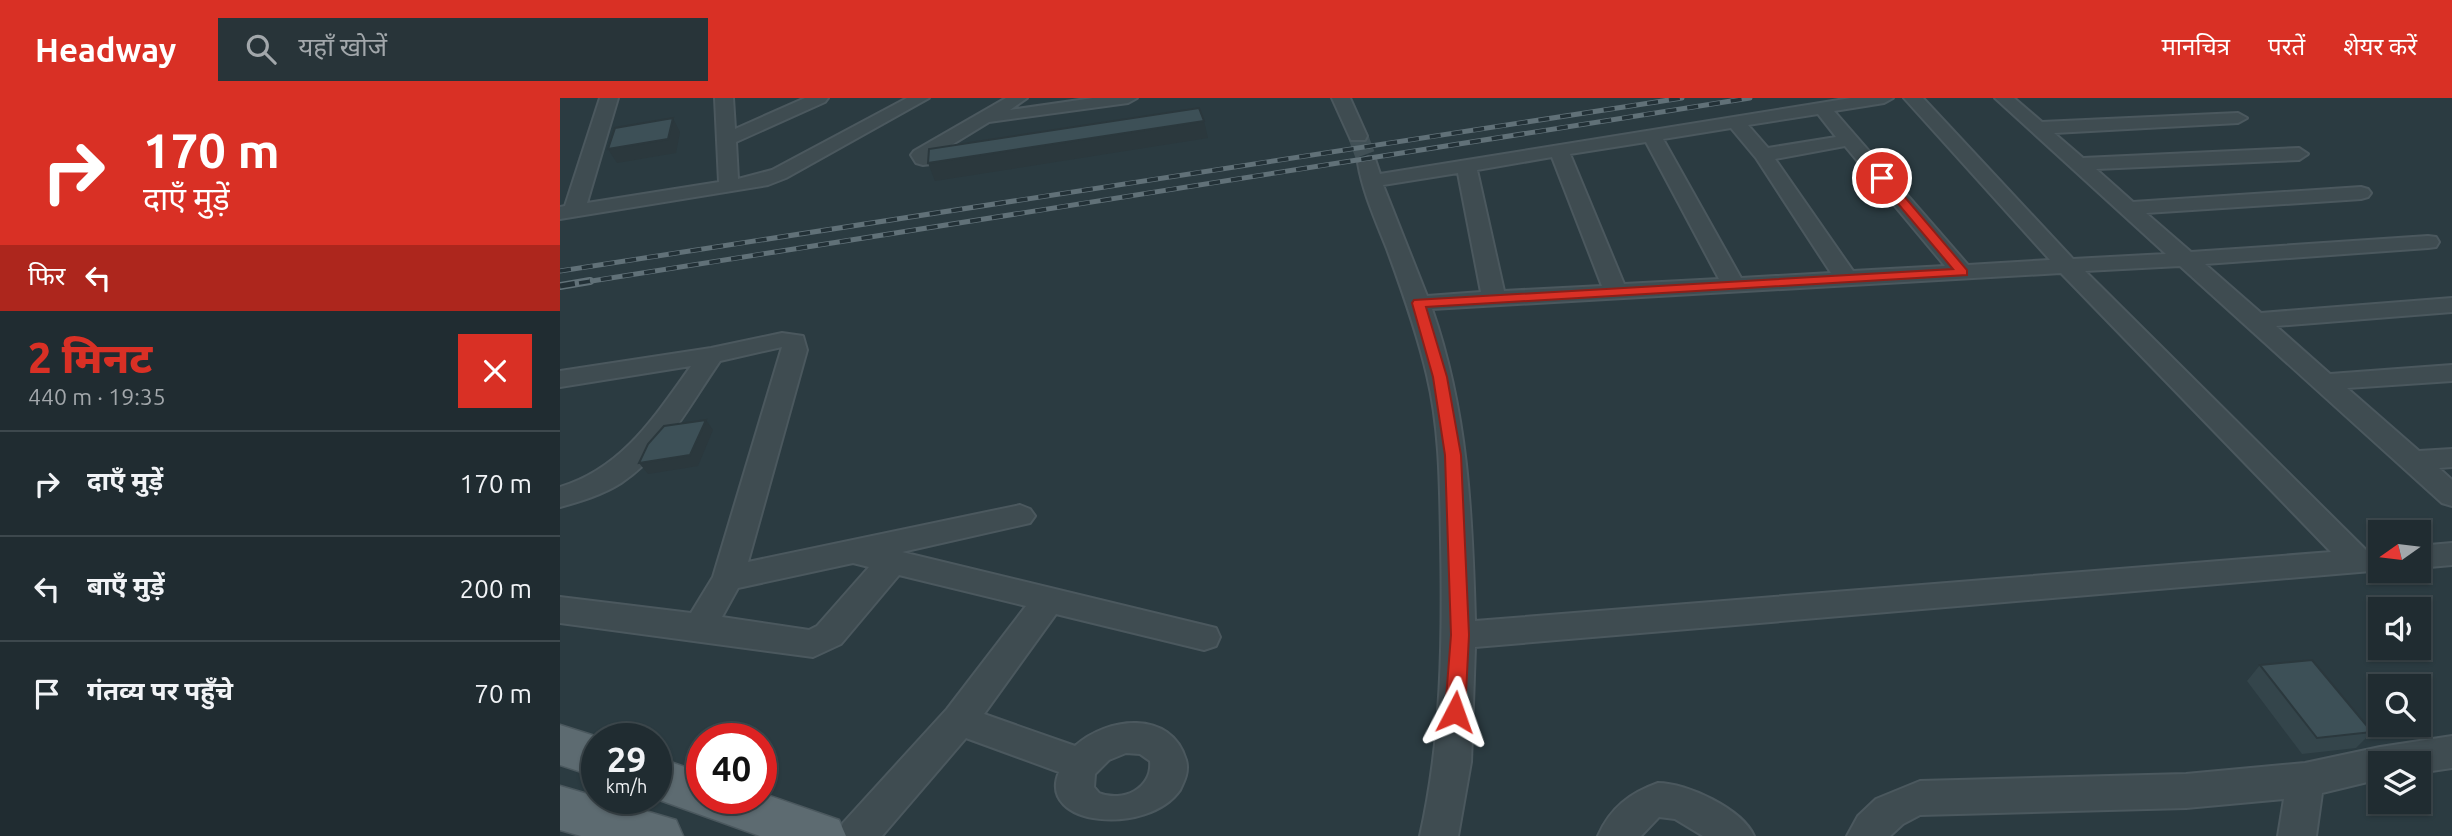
<!DOCTYPE html>
<html lang="hi">
<meta charset="utf-8">
<style>
:root{--surface:#202c31;--page:#283439;--text:#f1f3f6;--muted:#a2a7ab;--line:#3d484d;--accent:#d93025}
body{margin:0;font-family:Ubuntu,"Noto Sans Devanagari",sans-serif;background:var(--page);color:var(--text);height:100vh;display:flex;flex-direction:column;font-size:26px;white-space:nowrap}
*{box-sizing:border-box;margin:0}
p{font-size:23px;color:var(--muted)}
.icon{flex:none;width:38px;height:38px;fill:none;stroke:currentColor;stroke-width:2;stroke-linecap:round;stroke-linejoin:round}
.map{position:relative;flex:1;overflow:hidden}
.details{display:flex;flex-direction:column;background:var(--surface);width:560px}
.details>*{flex:none}
.banner{background:#d93025;color:#fff;overflow:hidden}
.needle{width:46px;rotate:256deg}
.fabs{position:absolute;left:1808px;top:422px;display:grid;gap:14px}
.fabs a{display:grid;place-items:center;width:63px;height:63px;border-radius:0px;background:var(--surface);box-shadow:0 2px 5px #0004,0 0 0 2px var(--line);font-size:35px}
.speed{position:absolute;left:21px;top:625px;display:flex;gap:14px;font-size:35px;font-weight:700;text-align:center}
.speed>*{display:grid;place-content:center;width:91px;height:91px;border-radius:50%;background:var(--surface);box-shadow:0 2px 5px #0004,0 0 0 2px var(--line);line-height:1}
.speed small{font-size:18px;font-weight:400}
.speed .limit{border:10px solid #d22;background:#fff;color:#111}
.pin{position:absolute;display:grid;place-items:center;width:60px;height:60px;color:#fff;margin:-30px;border:4px solid #fff;border-radius:50%;box-shadow:0 2px 7px #0007}
.me{position:absolute;width:77px;margin:-38px;rotate:4deg;stroke-linejoin:round;filter:drop-shadow(0 0 5px #0008)}
.turn{display:flex;align-items:center;gap:24px;height:147px;padding:0 28px;font-size:32px}
.turn .icon{width:91px;height:91px;stroke-width:2.5}
.turn b{display:block;font-size:49px;line-height:60px}
.then{display:flex;align-items:center;height:66px;padding:0 28px;background:#0003;gap:14px;font-size:26px}
.round{display:grid;place-items:center;flex:none;width:74px;height:74px;border-radius:0px;background:var(--page)}
.headline{display:flex;align-items:center;justify-content:space-between;height:119px;padding:0 28px}
h1{font-size:42px;font-weight:800;line-height:52px;color:var(--accent)}
ul{padding:0;list-style:none}
li{display:flex;align-items:center;gap:21px;height:105px;padding:0 28px;border-top:2px solid var(--line)}
li div{flex:1}
li b{display:block;font-size:26px}
li em{font-style:normal}
header{display:flex;align-items:center;gap:42px;box-sizing:border-box;height:98px;padding:0 35px;background:var(--accent);color:#fff}
header strong{font-size:33px}
nav{display:flex;gap:38px;margin-inline-start:auto;font-size:24px}
.search{width:490px;height:63px;background:var(--page);display:flex;align-items:center;gap:18px;box-sizing:border-box;padding:0 24px;border-radius:0px;color:var(--muted);font-size:26px}
main{display:flex;flex:1;min-height:0}
.map>svg:first-child{display:block}
.lines{fill:none;stroke-linecap:round;stroke-linejoin:round}
.minor-tunnel{stroke:#415056;stroke-width:20;stroke-dasharray:20 10;stroke-linecap:butt}
.minor-casing{stroke:#4b585e;stroke-width:4}
.major-casing{stroke:#4b585e;stroke-width:3}
.minor{fill:#3f4c51;fill-rule:evenodd}
.major{fill:#5d6b71;fill-rule:evenodd}
.rail-far1-casing{stroke:#617178;stroke-width:5}
.rail-casing{stroke:#617178;stroke-width:8}
.rail-far1{stroke:#233137;stroke-width:3.5;stroke-dasharray:11;stroke-linecap:butt}
.rail{stroke:#233137;stroke-width:5;stroke-dasharray:15;stroke-linecap:butt}
.wall{fill:#34454b}
.shaded-wall{fill:#2b383d}
.building{fill:#3d5057;stroke:#2b383d;stroke-width:2}
.route{fill:#d93025;stroke:#8d1f18;stroke-width:2}
</style>
<header>
<strong>Headway</strong>
<div class="search"><svg class="icon" aria-label="search" viewBox="0 0 24 24"><circle cx="10" cy="10" r="6"/><path d="M15 15l6 6"/></svg>यहाँ खोजें</div>
<nav><a>मानचित्र</a><a>परतें</a><a>शेयर करें</a></nav>
</header>
<main>
<section class="details">
<div class="banner">
<div class="turn"><svg class="icon" aria-label="right" viewBox="0 0 24 24"><path d="M7 20v-9h11M14 6l5 5-5 5"/></svg><div><b>170 m</b>दाएँ मुड़ें</div></div>
<div class="then">फिर<svg class="icon" aria-label="left" viewBox="0 0 24 24"><path d="M17 20v-9H6M10 6l-5 5 5 5"/></svg></div>
</div>
<div class="headline"><div><h1>2 मिनट</h1><p>440 m · 19:35</p></div><a class="round" style="background:#d93025;color:#fff"><svg class="icon" aria-label="close" viewBox="0 0 24 24"><path d="M6 6l12 12M18 6L6 18"/></svg></a></div>
<ul>
<li><svg class="icon" aria-label="right" viewBox="0 0 24 24"><path d="M7 20v-9h11M14 6l5 5-5 5"/></svg><div><b>दाएँ मुड़ें</b></div><em>170 m</em></li>
<li><svg class="icon" aria-label="left" viewBox="0 0 24 24"><path d="M17 20v-9H6M10 6l-5 5 5 5"/></svg><div><b>बाएँ मुड़ें</b></div><em>200 m</em></li>
<li><svg class="icon" aria-label="arrive" viewBox="0 0 24 24"><path d="M6 21V4h12l-3 4 3 4H6"/></svg><div><b>गंतव्य पर पहुँचे</b></div><em>70 m</em></li>
</ul>
</section>
<div class="map">
<svg width="1892" height="738" viewBox="0 0 1892 738">
<rect width="100%" height="100%" fill="#2b3b41"/>
<g class="lines">
<path class="minor-tunnel" d="M798,38L808,65"/>
<g class="minor-casing">
<path id="minor" d="M40,0H58L27,105L159,84L155,0H173L175,31L245,0H268L265,4L176,44L178,81L212,72L347,0H369L226,80L208,87L0,121V109L5,108Z
M446,0H467L450,12L533,0H577L568,5L429,24L380,54L404,51L414,57L411,61L363,67L356,65L351,57L354,53Z
M772,0H790L807,38L805,42H791Z
M1291,0H1333L1324,5L1274,13L1408,167L1490,162L1344,0H1363L1513,161L1606,156L1435,0H1454L1482,24L1678,15L1687,20L1678,25L1494,35L1523,60L1739,50L1748,56L1739,62L1536,71L1573,104L1801,89L1808,91L1811,95L1808,99L1801,101L1586,115L1631,154L1868,138L1876,139L1879,144L1876,149L1868,150L1645,166L1701,215L1892,200V214L1716,228L1770,276L1892,267V283L1787,290L1859,353L1892,351V369L1879,370L1892,382V408L1882,405L1620,168L1525,173L1806,452L1820,451V472H1823L915,549L911,664L898,738H860C882,640 883,542 881,442C880,387 880,331 867,277C857,234 842,192 827,151C816,123 803,95 798,65L808,59L815,61L820,76ZM1258,16L1276,39L1208,50L1188,27ZM1171,30L1196,60L1271,175L1181,180L1103,41ZM1086,44L1159,181L1064,186L1010,56ZM1285,48L1385,168L1293,173L1215,61ZM992,59L1042,188L944,193L917,72ZM898,75L921,194L867,198L823,87ZM1501,175L1771,454L915,523C912,414 908,315 872,211Z
M222,235L243,238L247,252L188,464L460,407L470,411L475,418L470,425L342,454L656,530L660,539L656,548L644,552L496,516L424,616L515,648C547,619 611,611 626,662C629,673 625,682 620,692C588,738 476,729 499,674L406,640L322,738H278L283,725L387,611L466,508L339,477L281,546L253,559L0,525V499L131,515L153,479L222,249L160,263C131,305 105,356 61,385C42,397 21,403 0,409V389C63,370 95,318 131,268L0,289V273L151,250ZM293,465L309,469L257,528L249,532L162,519L178,490ZM566,655L580,656L590,663C593,690 563,705 539,695L534,689L535,676L549,662Z
M1892,445V467L1858,470V448Z
M1892,638V670L1858,675V665H1820V681L1762,695L1756,738H1718L1724,701L1626,710L1360,717L1343,726L1330,738H1287L1298,718L1316,701L1360,683L1626,676L1745,665L1820,649Z
M1098,685C1127,685 1182,711 1194,738H1143L1115,721L1099,719L1081,738H1038C1050,710 1070,695 1098,685Z"/>
</g>
<g class="major-casing">
<path id="major" d="M0,627L41,640H37V679L0,667Z
M96,659L142,675V700H201V695L279,722L286,738H200L94,700H96Z
M0,688L116,722L123,738H21L0,732Z"/>
</g>
<use href="#minor" class="minor"/>
<use href="#major" class="major"/>
<g class="rail-far1-casing">
<path id="rail-far1" d="M0,173L1122,0
M19,185L1190,0"/>
</g>
<g class="rail-casing">
<path id="rail" d="M0,188L30,183"/>
</g>
<use href="#rail-far1" class="rail-far1"/>
<use href="#rail" class="rail"/>
</g>
<path class="wall" d="M1700,567L1812,634L1796,650L1742,656L1687,583Z"/>
<path class="shaded-wall" d="M113,20L120,34L116,55L57,65L48,51Z
M644,23L648,40L375,83L368,65Z
M146,322L153,332L138,368L88,376L79,365Z"/>
<path class="building" d="M639,10L644,23L368,65L369,51Z
M113,20L108,41L48,51L55,30Z
M146,322L130,357L79,365L88,346L104,328Z
M1752,562L1812,634L1757,640L1700,567Z"/>
<path class="route" d="M1322,76L1326,77L1407,172V177L866,209L887,279L901,357L909,537L905,614L902,620L895,622L888,620L885,614L891,537L885,357L873,279L852,205L854,202L1393,171L1318,82L1316,80Z"/>
</svg>
<div class="fabs">
<a><svg class="needle" viewBox="-14 -14 28 28"><path d="M0-13l5 13h-10z" fill="#e53935"/><path d="M0 13l5-13h-10z" fill="#a2a7ab"/></svg></a>
<a><svg class="icon" aria-label="sound" viewBox="0 0 24 24"><path d="M4 9h4l5-4v14l-5-4H4zM17 9q2 3 0 6"/></svg></a>
<a><svg class="icon" aria-label="search" viewBox="0 0 24 24"><circle cx="10" cy="10" r="6"/><path d="M15 15l6 6"/></svg></a>
<a><svg class="icon" aria-label="layers" viewBox="0 0 24 24"><path d="M12 4l9 5-9 5-9-5zM3 14l9 5 9-5"/></svg></a>
</div>
<div class="speed"><div>29<small>km/h</small></div><div class="limit">40</div></div>
<div class="pin" style="left:1322px;top:80px;background:#d93025"><svg class="icon" aria-label="arrive" viewBox="0 0 24 24"><path d="M6 21V4h12l-3 4 3 4H6"/></svg></div>
<svg class="me" style="left:895px;top:614px" viewBox="-20 -20 40 40"><path d="M0-17L14 15 0 8-14 15z" fill="#d93025" stroke="#fff" stroke-width="4"/></svg>
</div>
</main>
